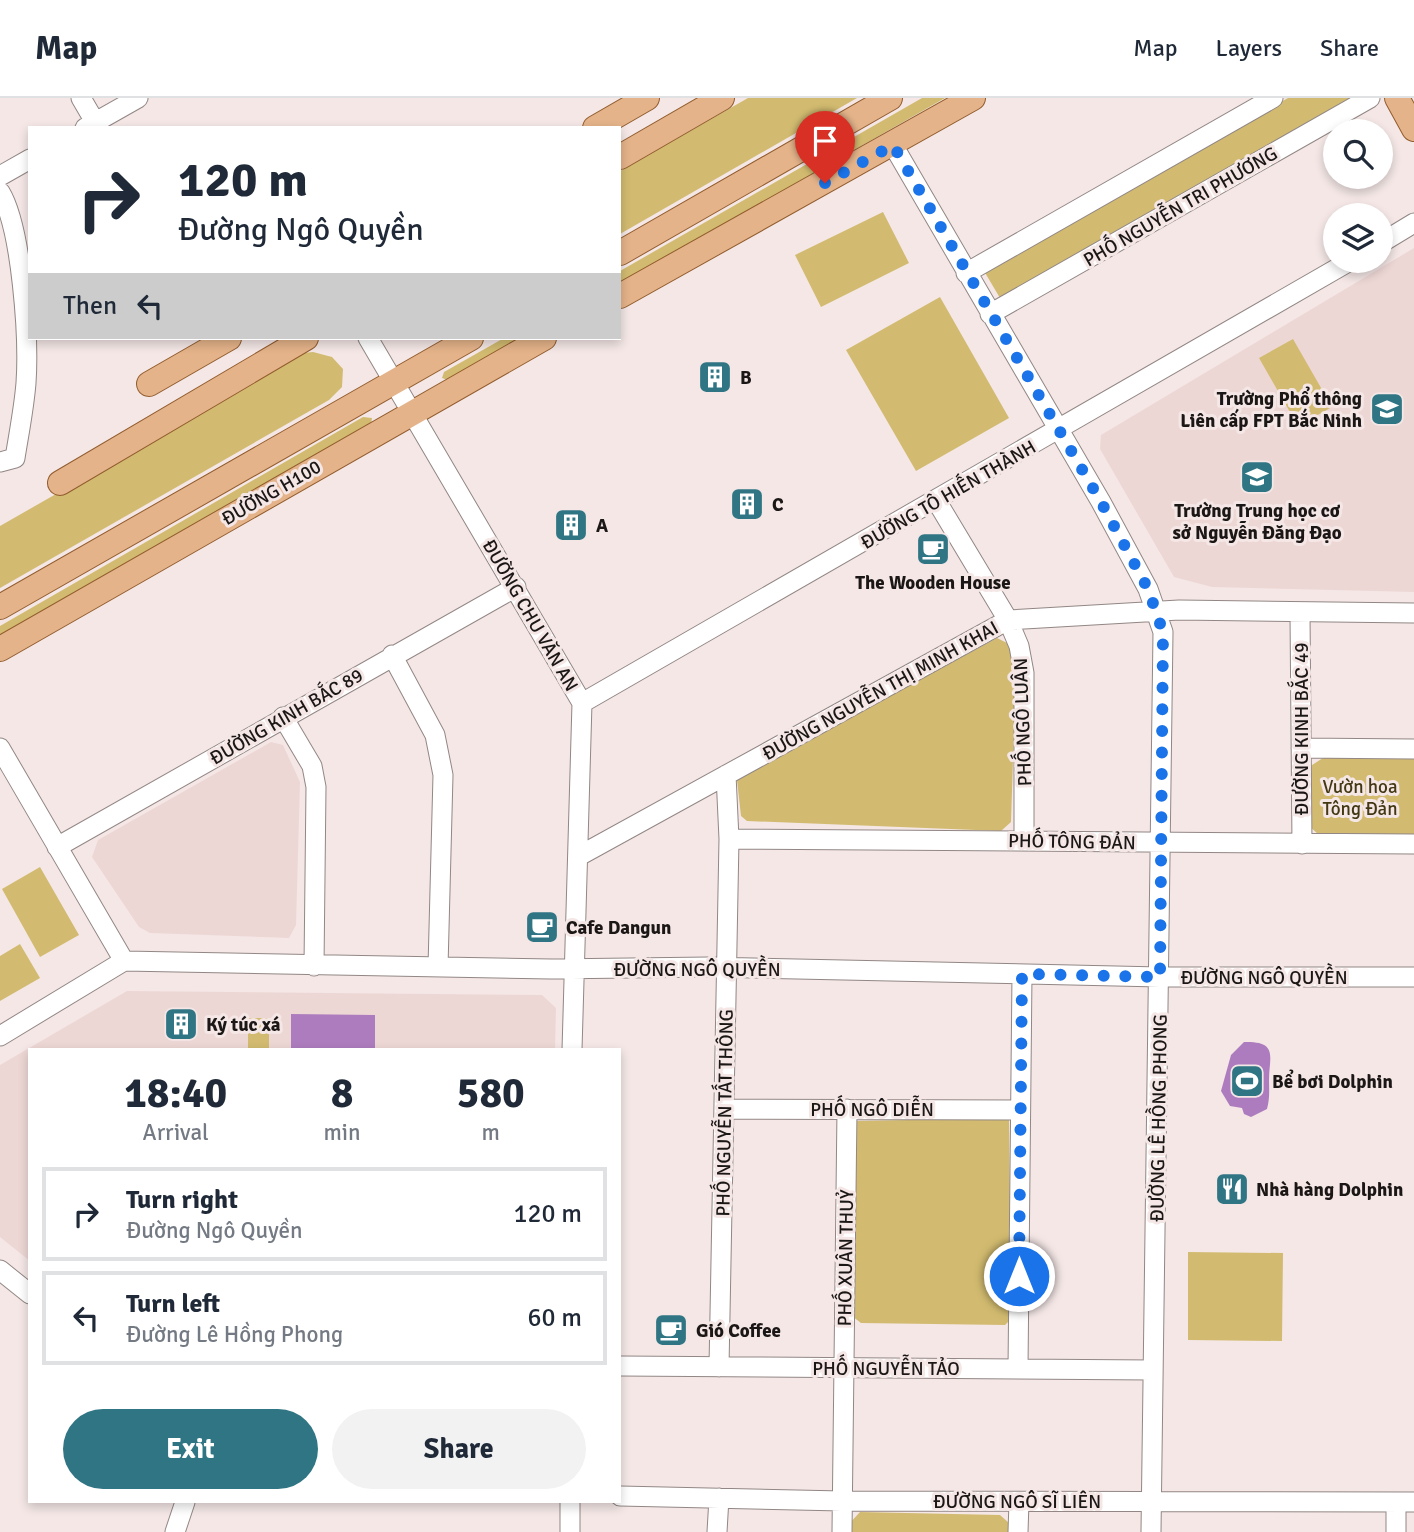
<!DOCTYPE html>
<meta charset="utf-8">
<style>
:root{--surface:#fff;--page:#f2f2f3;--text:#1f2937;--muted:#747a83;--line:#e0e1e3;--accent:#307584}
body{margin:0;font-family:Signika,sans-serif;background:var(--page);color:var(--text);height:100vh;display:flex;flex-direction:column;font-size:26px;white-space:nowrap}
*{box-sizing:border-box;margin:0}
p{font-size:23px;color:var(--muted)}
.icon{flex:none;width:38px;height:38px;fill:none;stroke:currentColor;stroke-width:2;stroke-linecap:round;stroke-linejoin:round}
.map{position:relative;flex:1;overflow:hidden}
.drawer{position:absolute;left:28px;top:950px;width:593px;height:455px;display:flex;flex-direction:column;background:var(--surface);border-radius:0px;box-shadow:0 4px 10px #0003}
.drawer>*{flex:none}
.banner{position:absolute;left:28px;top:28px;width:593px;height:214px;border-radius:0px;box-shadow:0 4px 10px #0003;background:#fff;color:var(--text);overflow:hidden}
.tools{position:absolute;left:1323px;top:21px;display:grid;gap:14px}
.tools a{display:grid;place-items:center;width:70px;height:70px;border-radius:50%;background:var(--surface);box-shadow:0 4px 10px #0003;font-size:35px}
.pin{position:absolute;display:grid;place-items:center;width:60px;height:60px;color:#fff;margin:-72px -30px;border-radius:50% 50% 50% 0;rotate:-45deg;box-shadow:0 0 7px #0007}
.pin .icon{rotate:45deg}
.me{position:absolute;width:77px;margin:-38px;rotate:0deg;stroke-linejoin:round;filter:drop-shadow(0 0 5px #0008)}
.turn{display:flex;align-items:center;gap:24px;height:147px;padding:0 35px;font-size:32px}
.turn .icon{width:91px;height:91px;stroke-width:2.5}
.turn b{display:block;font-size:49px;line-height:60px}
.then{display:flex;align-items:center;height:66px;padding:0 35px;background:#0003;gap:14px;font-size:26px}
.eta{display:flex;justify-content:space-evenly;align-items:center;height:119px;text-align:center}
.eta b{font-size:42px;font-weight:700;line-height:49px}
.cta{display:flex;gap:14px;margin-top:auto;padding:14px 35px}
.cta a{flex:1;height:80px;border-radius:42px;background:var(--accent);color:#fff;font-size:28px;font-weight:700;line-height:80px;text-align:center}
.cta a+a{background:var(--page);color:var(--text)}
ul{padding:0;list-style:none}
li{display:flex;align-items:center;gap:21px;height:94px;margin:0 14px 10px;padding:0 21px;border:4px solid var(--line);border-radius:0px}
li div{flex:1}
li b{display:block;font-size:26px}
li em{font-style:normal}
header{display:flex;align-items:center;gap:42px;box-sizing:border-box;height:98px;padding:0 35px;background:var(--surface);border-bottom:2px solid var(--line)}
header strong{font-size:33px}
nav{display:flex;gap:38px;margin-inline-start:auto;font-size:24px}
.map>svg:first-child{display:block}
.built{fill:#edd7d5}
.green{fill:#d2bb70}
.water{fill:#ad7cbe}
.lines{fill:none;stroke-linecap:round;stroke-linejoin:round}
.minor-casing{stroke:#928785;stroke-width:21}
.major-casing{stroke:#925c2e;stroke-width:26}
.minor{stroke:#fff;stroke-width:19}
.major{stroke:#e4b389;stroke-width:24}
.route{stroke:#1a73e8;stroke-width:12;stroke-dasharray:0 21.6}
.labels{text-anchor:middle;stroke-width:6;stroke-linejoin:round;paint-order:stroke}
.street-label{font-size:19px;fill:#1b1716;stroke:#f4e7e6}
.poi-label{font-size:19px;font-weight:bold;fill:#1b1716;stroke:#f4e7e6;text-anchor:start}
.park-label{font-size:19px;fill:#433813;stroke:#f4e7e6}
</style>
<header>
<strong>Map</strong>
<nav><a>Map</a><a>Layers</a><a>Share</a></nav>
</header>
<div class="map">
<svg width="1414" height="1434" viewBox="0 0 1414 1434">
<rect width="100%" height="100%" fill="#f4e7e6"/>
<path class="built" d="M1414,150V494L1212,489L1174,479L1100,351L1101,337Z
M271,644L283,647L300,684L296,827L289,840L150,835L139,829L92,759L98,742Z
M127,893L542,897L556,910L555,952H30V1163L0,1139V967Z"/>
<path class="green" d="M748,0H857L620,136V73Z
M922,0H945L620,186V173Z
M1288,0H1353L1000,200L984,173Z
M883,114L909,165L821,209L795,157Z
M940,199L1009,320L916,373L846,252Z
M504,240H525L450,283L442,280L444,274Z
M1293,241L1332,309L1298,328L1259,260Z
M313,254L332,259L343,271L342,289L329,302L0,490V428L303,255Z
M363,319L372,320L371,327L0,540V528Z
M997,540L1011,547L1015,602L1011,724L1001,733L747,723L741,718L737,682L741,676Z
M1326,658H1414V737H1319L1307,726L1309,669Z
M40,769L79,837L40,859L2,791Z
M20,846L40,880L0,903V858Z
M248,920H269V952H248Z
M1009,1020L1011,1221L1005,1227L861,1225L852,1218L856,1023Z
M1188,1154L1283,1155L1282,1243L1188,1242Z
M860,1414L1000,1417L1009,1425V1434H849V1426Z"/>
<path class="water" d="M291,916L375,917V952H291Z
M1244,944C1279,943 1269,959 1269,982C1269,992 1270,1000 1267,1011L1251,1019L1244,1016L1242,1010L1230,1008L1221,993L1231,957Z"/>
<g class="lines">
<g class="minor-casing">
<path id="minor" d="M81,0L95,24
M85,30L138,0
M893,47L1101,404L1148,491L1163,534L1151,1434
M0,78L30,61
M0,94C22,130 29,241 26,285C24,310 19,335 15,360L0,364
M1381,145L1414,125
M966,175L1273,0
M990,216L1370,0
M368,240L582,605L572,952
M936,402L1008,522L1019,548L1024,575V742
M1300,516L1302,746
M392,557L435,637L443,677L438,869
M582,605L1350,163
M283,619L312,668L316,689L314,868
M0,650L124,863
M1301,650L1414,651
M729,741L1414,746
M57,749L516,489
M579,758L1008,522L1179,512L1414,515
M0,938L124,863L551,871L709,869L1160,879H1414
M725,1011L1019,1012
M0,1172L30,1196
M620,1268L1152,1272
M719,1269L729,741L726,677
M1018,1271L1022,876
M620,1398L842,1403L1414,1404
M175,1434L185,1404
M570,1434V1404
M717,1434L719,1400
M842,1434L847,1011
M1018,1434L1019,1404
M1396,1434V1404"/>
</g>
<g class="major-casing">
<path id="major" d="M1397,0L1414,31
M595,30L647,0
M620,59L722,0
M620,155L890,0
M620,198L973,0
M149,286L229,240
M60,385L306,240
M0,509L471,240
M0,551L544,240"/>
</g>
<use href="#minor" class="minor"/>
<use href="#major" class="major"/>
</g>
<g class="lines">
<path class="route" d="M825,85L893,47L1101,404L1148,491L1163,534L1160,879L1022,876L1019,1178"/>
</g>
<defs>
<g id="building-square" transform="scale(1.75)"><rect x="-9" y="-9" width="18" height="18" rx="4" fill="#307584" stroke="#f4e7e6"/><path d="M-4-6H4V6H1V3H-1V6H-4ZM-2.5-4.3h1.7v1.8h-1.7ZM.8-4.3h1.7v1.8H.8ZM-2.5-1h1.7V.8h-1.7ZM.8-1h1.7V.8H.8Z" fill="#fff"/></g>
<g id="school-square" transform="scale(1.75)"><rect x="-9" y="-9" width="18" height="18" rx="4" fill="#307584" stroke="#f4e7e6"/><path d="M0-5L7-2L0 1L-7-2ZM-4 1L0 2.5L4 1V4Q0 6-4 4Z" fill="#fff"/></g>
<g id="cafe-square" transform="scale(1.75)"><rect x="-9" y="-9" width="18" height="18" rx="4" fill="#307584" stroke="#f4e7e6"/><path d="M-5.5-4.5H6V0H3Q3 3.5 0 3.5H-2.5Q-5.5 3.5-5.5 0ZM3-3.2v2h1.7v-2ZM-6 4.5H4V6H-6Z" fill="#fff"/></g>
<g id="stadium-square" transform="scale(1.75)"><rect x="-9" y="-9" width="18" height="18" rx="4" fill="#307584" stroke="#f4e7e6"/><path d="M0-5a6.5 5 0 1 0 0 10a6.5 5 0 1 0 0-10ZM-3.5-1.8h7v3.6h-7Z" fill="#fff"/></g>
<g id="restaurant-square" transform="scale(1.75)"><rect x="-9" y="-9" width="18" height="18" rx="4" fill="#307584" stroke="#f4e7e6"/><path d="M-5-6h1v4h1v-4h1v4h1v-4h1v5L-1.5 .5V6h-2V.5L-5-1ZM5-6V6H3V1.5H1.5Q1.5-4 5-6Z" fill="#fff"/></g>
</defs>
<g fill-rule="evenodd">
<use href="#building-square" x="715" y="279"/>
<use href="#school-square" x="1387" y="311"/>
<use href="#school-square" x="1257" y="379"/>
<use href="#building-square" x="747" y="406"/>
<use href="#building-square" x="571" y="427"/>
<use href="#cafe-square" x="933" y="451"/>
<use href="#cafe-square" x="542" y="829"/>
<use href="#building-square" x="181" y="926"/>
<use href="#stadium-square" x="1247" y="983"/>
<use href="#restaurant-square" x="1232" y="1091"/>
<use href="#cafe-square" x="671" y="1232"/>
</g>
<g class="labels">
<g class="street-label">
<text transform="translate(1180 108) rotate(-30)" y="7">PHỐ NGUYỄN TRI PHƯƠNG</text>
<text transform="translate(271 394) rotate(-30)" y="7">ĐƯỜNG H100</text>
<text transform="translate(948 396) rotate(-30)" y="7">ĐƯỜNG TÔ HIẾN THÀNH</text>
<text transform="translate(531 517) rotate(60)" y="7">ĐƯỜNG CHU VĂN AN</text>
<text transform="translate(880 592) rotate(-29)" y="7">ĐƯỜNG NGUYỄN THỊ MINH KHAI</text>
<text transform="translate(286 618) rotate(-30)" y="7">ĐƯỜNG KINH BẮC 89</text>
<text transform="translate(1022 624) rotate(-92)" y="7">PHỐ NGÔ LUÂN</text>
<text transform="translate(1301 631) rotate(-90)" y="7">ĐƯỜNG KINH BẮC 49</text>
<text transform="translate(1072 743) rotate(1)" y="7">PHỐ TÔNG ĐẢN</text>
<text x="697" y="878">ĐƯỜNG NGÔ QUYỀN</text>
<text x="1264" y="886">ĐƯỜNG NGÔ QUYỀN</text>
<text x="872" y="1018">PHỐ NGÔ DIỄN</text>
<text transform="translate(724 1015) rotate(-89)" y="7">PHỐ NGUYỄN TẤT THÔNG</text>
<text transform="translate(1158 1020) rotate(-89)" y="7">ĐƯỜNG LÊ HỒNG PHONG</text>
<text transform="translate(845 1160) rotate(-89)" y="7">PHỐ XUÂN THUỶ</text>
<text x="886" y="1277">PHỐ NGUYỄN TẢO</text>
<text x="1017" y="1410">ĐƯỜNG NGÔ SĨ LIÊN</text>
</g>
<g class="poi-label">
<text x="740" y="286">B</text>
<text x="1362" y="307" text-anchor="end">Trường Phổ thông<tspan x="1362" dy="22">Liên cấp FPT Bắc Ninh</tspan></text>
<text x="772" y="413">C</text>
<text x="1257" y="419" text-anchor="middle">Trường Trung học cơ<tspan x="1257" dy="22">sở Nguyễn Đăng Đạo</tspan></text>
<text x="596" y="434">A</text>
<text x="933" y="491" text-anchor="middle">The Wooden House</text>
<text x="566" y="836">Cafe Dangun</text>
<text x="206" y="933">Ký túc xá</text>
<text x="1272" y="990">Bể bơi Dolphin</text>
<text x="1256" y="1098">Nhà hàng Dolphin</text>
<text x="696" y="1239">Gió Coffee</text>
</g>
<g class="park-label">
<text x="1360" y="695">Vườn hoa<tspan x="1360" dy="22">Tông Đản</tspan></text>
</g>
</g>
</svg>
<div class="tools">
<a><svg class="icon" aria-label="search" viewBox="0 0 24 24"><circle cx="10" cy="10" r="6"/><path d="M15 15l6 6"/></svg></a>
<a><svg class="icon" aria-label="layers" viewBox="0 0 24 24"><path d="M12 4l9 5-9 5-9-5zM3 14l9 5 9-5"/></svg></a>
</div>
<div class="pin" style="left:825px;top:85px;background:#d93025"><svg class="icon" aria-label="arrive" viewBox="0 0 24 24"><path d="M6 21V4h12l-3 4 3 4H6"/></svg></div>
<svg class="me" style="left:1019px;top:1178px" viewBox="-20 -20 40 40"><circle r="17" fill="#1a73e8" stroke="#fff" stroke-width="3"/><path d="M0-11L8 9 0 5-8 9z" fill="#fff"/></svg>
<div class="banner">
<div class="turn"><svg class="icon" aria-label="right" viewBox="0 0 24 24"><path d="M7 20v-9h11M14 6l5 5-5 5"/></svg><div><b>120 m</b>Đường Ngô Quyền</div></div>
<div class="then">Then<svg class="icon" aria-label="left" viewBox="0 0 24 24"><path d="M17 20v-9H6M10 6l-5 5 5 5"/></svg></div>
</div>
<section class="drawer">
<div class="eta">
<div><b>18:40</b><p>Arrival</p></div>
<div><b>8</b><p>min</p></div>
<div><b>580</b><p>m</p></div>
</div>
<ul>
<li><svg class="icon" aria-label="right" viewBox="0 0 24 24"><path d="M7 20v-9h11M14 6l5 5-5 5"/></svg><div><b>Turn right</b><p>Đường Ngô Quyền</p></div><em>120 m</em></li>
<li><svg class="icon" aria-label="left" viewBox="0 0 24 24"><path d="M17 20v-9H6M10 6l-5 5 5 5"/></svg><div><b>Turn left</b><p>Đường Lê Hồng Phong</p></div><em>60 m</em></li>
</ul>
<div class="cta"><a>Exit</a><a>Share</a></div>
</section>
</div>
